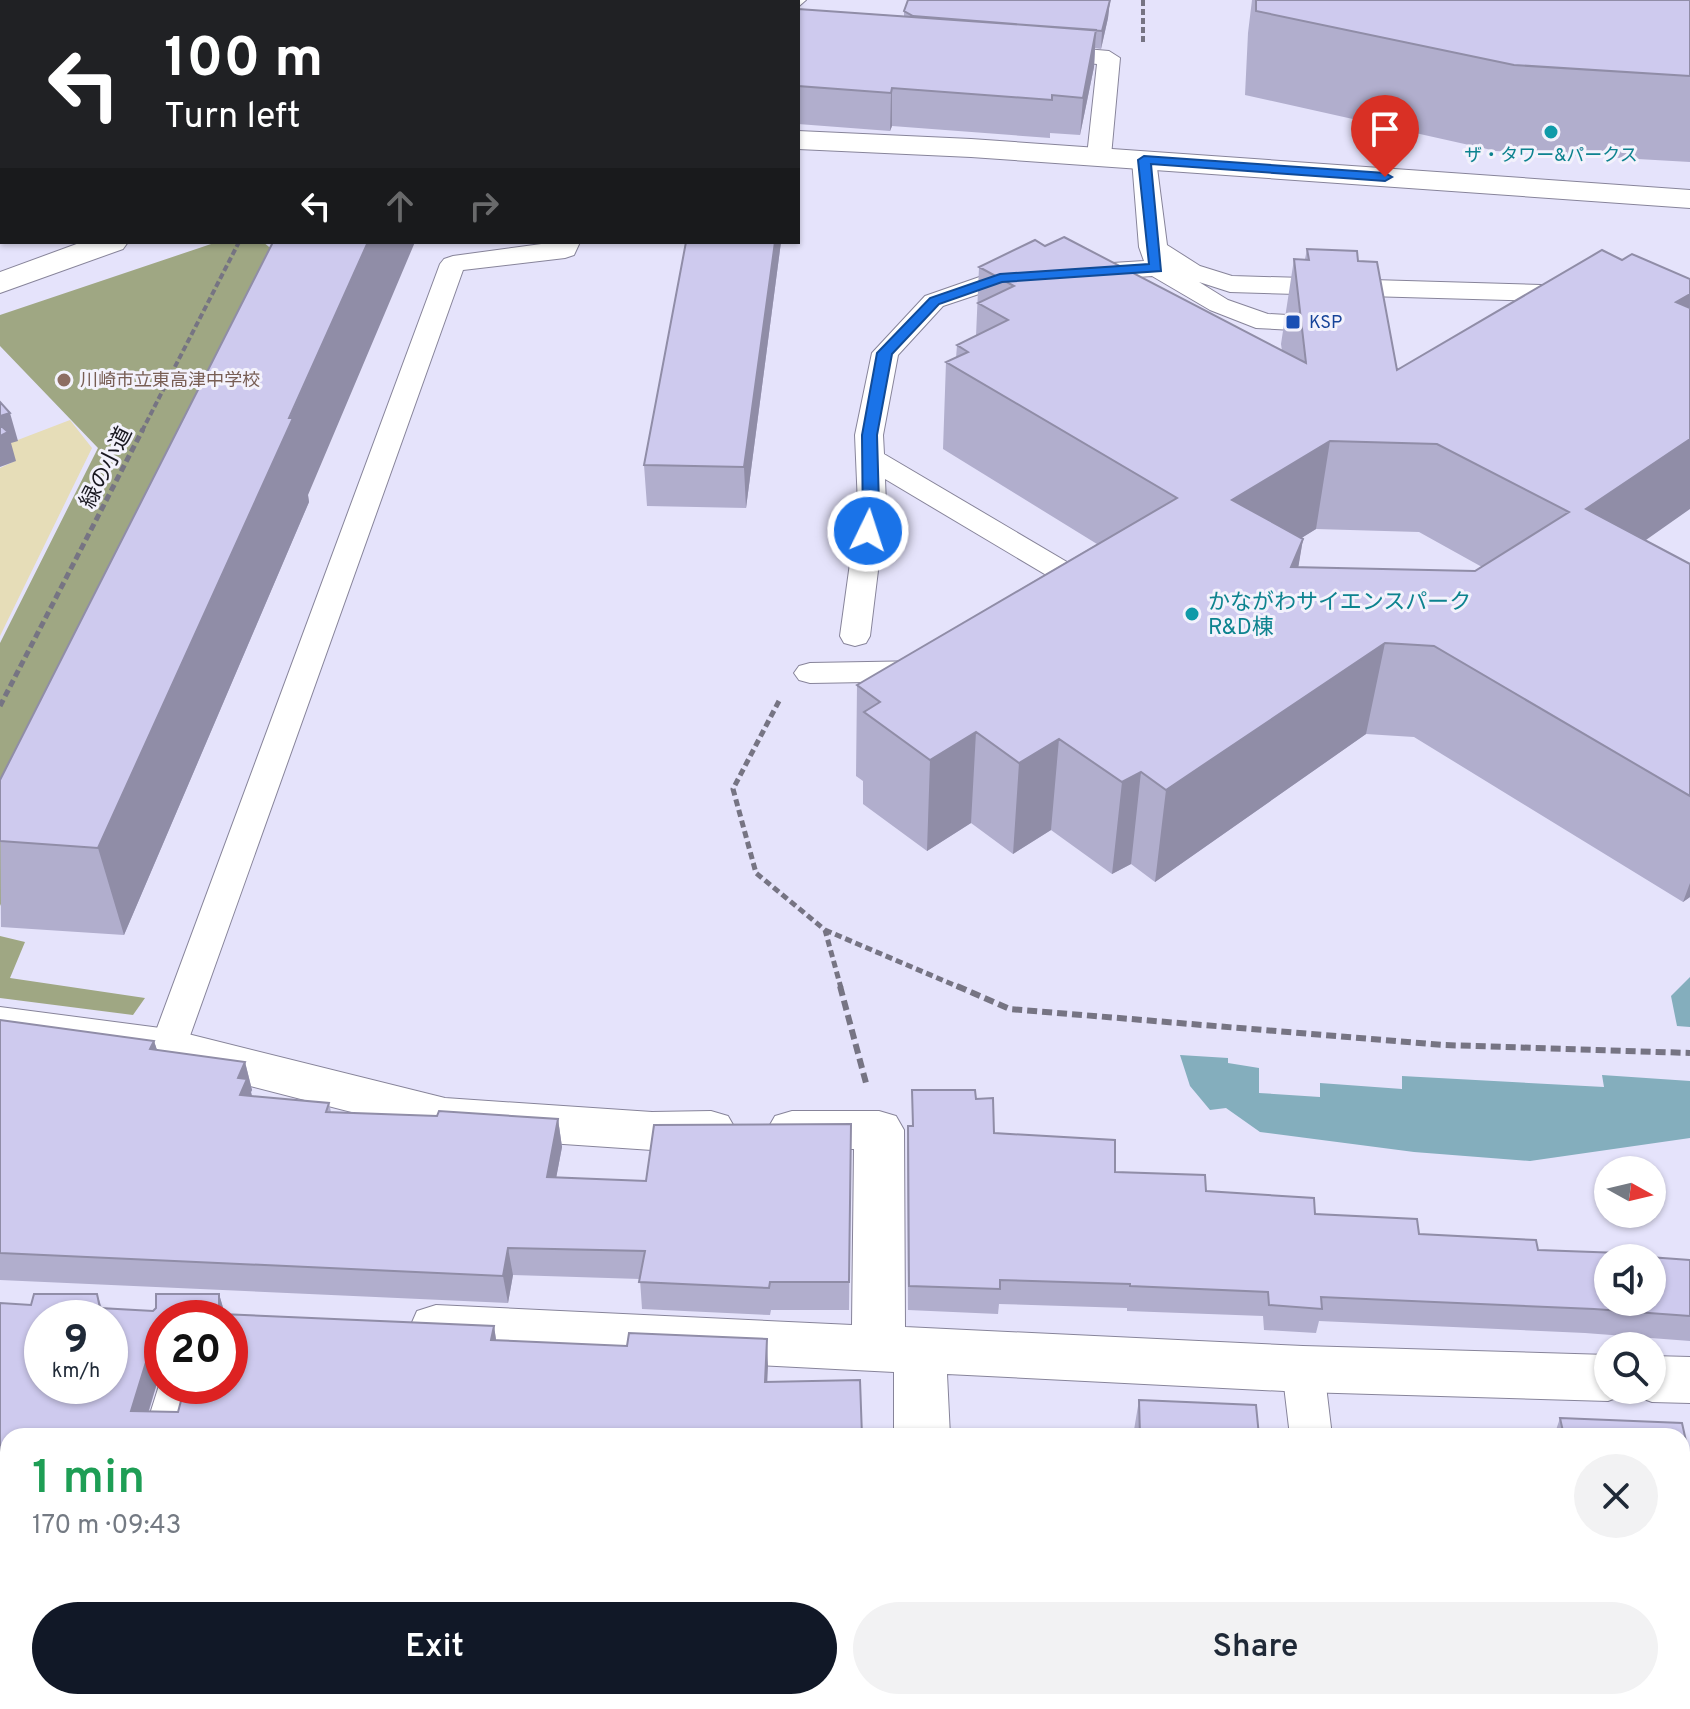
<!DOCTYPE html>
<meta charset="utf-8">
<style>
:root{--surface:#fff;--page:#f2f2f3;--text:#1f2937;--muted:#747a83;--accent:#111827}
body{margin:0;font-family:Overpass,"Noto Sans JP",sans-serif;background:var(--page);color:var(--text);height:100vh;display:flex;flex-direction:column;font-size:30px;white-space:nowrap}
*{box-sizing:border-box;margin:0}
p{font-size:26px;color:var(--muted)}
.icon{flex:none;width:44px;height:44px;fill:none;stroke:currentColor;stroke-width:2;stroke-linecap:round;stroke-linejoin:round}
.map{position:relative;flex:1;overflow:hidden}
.panel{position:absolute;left:0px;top:1428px;width:1690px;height:282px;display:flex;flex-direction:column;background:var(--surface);border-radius:24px 24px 0 0;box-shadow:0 2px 6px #0004}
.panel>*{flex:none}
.hud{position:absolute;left:0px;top:0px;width:800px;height:244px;box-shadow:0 2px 6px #0004;background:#202124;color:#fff;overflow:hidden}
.needle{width:52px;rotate:98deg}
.tools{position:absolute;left:1594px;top:1156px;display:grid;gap:16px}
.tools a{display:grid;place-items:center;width:72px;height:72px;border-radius:50%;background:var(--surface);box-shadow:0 2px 6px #0004;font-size:40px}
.speed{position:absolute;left:24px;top:1300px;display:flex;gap:16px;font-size:40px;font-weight:700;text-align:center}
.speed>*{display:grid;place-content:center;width:104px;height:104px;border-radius:50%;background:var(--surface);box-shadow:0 2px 6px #0004;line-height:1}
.speed small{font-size:20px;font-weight:400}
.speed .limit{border:12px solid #d22;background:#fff;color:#111}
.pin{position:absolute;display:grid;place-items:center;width:68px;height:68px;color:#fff;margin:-82px -34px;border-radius:50% 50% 50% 0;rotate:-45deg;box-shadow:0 0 8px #0007}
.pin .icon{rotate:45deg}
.me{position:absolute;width:88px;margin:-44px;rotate:4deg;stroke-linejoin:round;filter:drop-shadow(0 0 6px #0008)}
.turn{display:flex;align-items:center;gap:28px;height:168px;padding:0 32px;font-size:36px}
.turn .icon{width:104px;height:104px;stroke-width:2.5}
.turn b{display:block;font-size:56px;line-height:68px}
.lanes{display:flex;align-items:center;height:76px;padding:0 32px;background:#0003;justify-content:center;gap:40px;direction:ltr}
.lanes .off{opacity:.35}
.round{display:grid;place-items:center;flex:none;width:84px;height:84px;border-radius:42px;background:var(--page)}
.head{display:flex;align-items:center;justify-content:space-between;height:136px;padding:0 32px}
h1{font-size:48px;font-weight:600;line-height:60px;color:#1e9e55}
.action{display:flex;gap:16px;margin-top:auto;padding:16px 32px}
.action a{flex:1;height:92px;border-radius:48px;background:var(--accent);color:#fff;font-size:32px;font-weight:600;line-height:92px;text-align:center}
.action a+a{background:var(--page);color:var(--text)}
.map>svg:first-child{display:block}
.forest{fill:#9fa783}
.sand{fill:#e6ddb8}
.water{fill:#84aebd}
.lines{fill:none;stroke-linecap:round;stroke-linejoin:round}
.service-casing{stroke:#87849a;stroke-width:2}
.minor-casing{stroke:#87849a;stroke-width:2}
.tertiary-casing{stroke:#87849a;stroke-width:2}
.path-far2{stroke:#767483;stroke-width:4;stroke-dasharray:6 3;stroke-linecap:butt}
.path-far1{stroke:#767483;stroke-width:5;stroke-dasharray:7 4;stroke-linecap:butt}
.path{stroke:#767483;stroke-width:6;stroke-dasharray:10 5;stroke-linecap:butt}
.service{fill:#fff;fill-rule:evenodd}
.minor{fill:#fff;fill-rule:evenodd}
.tertiary{fill:#fff;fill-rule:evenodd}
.rail-casing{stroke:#63616f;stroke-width:6}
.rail{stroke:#f3f2fc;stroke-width:4;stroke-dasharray:13;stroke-linecap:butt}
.wall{fill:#b1aecd;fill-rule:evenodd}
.shaded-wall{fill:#908da7}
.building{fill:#cecaee;stroke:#908da7;stroke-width:2;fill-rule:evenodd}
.route{fill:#1a73e8;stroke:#114b97;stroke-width:2}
.culture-dot{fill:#0f9aa8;stroke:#f3f2fc;stroke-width:3}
.transit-dot{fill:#1a4fb4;stroke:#f3f2fc;stroke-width:3}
.education-dot{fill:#8d6e63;stroke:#f3f2fc;stroke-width:3}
.labels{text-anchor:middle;stroke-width:6;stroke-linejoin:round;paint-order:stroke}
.far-culture-label{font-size:18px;fill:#0d838f;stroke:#f3f2fc}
.far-transit-label{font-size:18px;fill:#164399;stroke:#f3f2fc;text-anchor:start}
.far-education-label{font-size:18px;fill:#785e54;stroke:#f3f2fc;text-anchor:start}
.street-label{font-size:22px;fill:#191820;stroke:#f3f2fc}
.culture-label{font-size:22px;fill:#0d838f;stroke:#f3f2fc;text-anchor:start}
</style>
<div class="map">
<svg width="1690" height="1709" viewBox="0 0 1690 1709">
<rect width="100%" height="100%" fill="#e5e3fb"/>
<path class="forest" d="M217,242H263L301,273L0,906V643L98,448L0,346V315Z
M0,936L25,942L10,978L145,998L133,1015L0,998Z"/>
<path class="sand" d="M70,420L92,448L0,636V468L15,461L2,446Z"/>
<path class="water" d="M1690,977V1027L1677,1026L1671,996Z
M1180,1055L1228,1058V1063L1259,1068V1093L1320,1097V1083L1402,1089V1076L1604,1087L1602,1075L1690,1081V1138L1530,1161L1414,1152L1260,1132L1226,1108L1210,1110L1190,1086Z"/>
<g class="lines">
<g class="service-casing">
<path id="service" d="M1050,46L1109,51L1120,58L1111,156L1107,161H1091L1087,156L1097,64L1042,58L1039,53L1042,48Z
M1144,153L1152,155L1156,160L1167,245L1200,266L1232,276L1574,286L1583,289L1587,294L1583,299L1574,302L1230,292L1199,282L1228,300L1268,314L1340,318L1344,324L1340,330L1331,332L1256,328L1210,310L1152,276L1081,281L1072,278L1068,273L1072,268L1081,265L1144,261L1139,247L1132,160L1136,155Z
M556,242H580L574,255L565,258L463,270L186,1047L181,1057L168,1061L155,1057L150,1047L440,264L444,259L453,256Z
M1024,269L1033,272L1037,277L1033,282L1003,286L943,306L898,355L883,435L884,454L1084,572L1088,578V596C1080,609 1067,611 1053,608L1049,601L1058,592V582L885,479L886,505L870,636L866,643L855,646L844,643L840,636L858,505L855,435L872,353L925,296L991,273Z
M925,661L936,664L941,671L936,678L925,681L810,683L799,680L794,673L799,666L810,663Z
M1303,1351L1318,1357L1324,1369L1332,1436H1290L1282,1369L1288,1357Z
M162,1376V1386H199L185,1436H143Z
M1316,1702H1362L1363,1709H1317Z"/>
</g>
<g class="minor-casing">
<path id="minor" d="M0,1007L168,1029L445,1098L652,1112L711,1111L728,1116L736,1130L728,1144L711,1149L652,1150L445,1136L168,1065L0,1043Z
M792,1111H879L896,1116L904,1130L905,1327L1303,1346L1608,1355V1390H1629L1627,1394L1608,1401L1303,1392L947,1374L950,1436H894V1372L436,1349L417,1343L410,1327L417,1311L436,1305L852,1325L854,1149H792L775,1144L767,1130L775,1116Z
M1652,1356L1690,1357V1403L1652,1402L1633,1395L1630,1390H1652Z
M898,1702H958V1709H898Z"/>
</g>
<g class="tertiary-casing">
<path id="tertiary" d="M774,0H806L798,7V2H773Z
M798,131L971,139L1690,190V208L971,157L798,149Z
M82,242H128L123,249L0,293V272Z"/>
</g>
<path class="path-far2" d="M1143,0V43
M142,431L239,242"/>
<path class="path-far1" d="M779,701L733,789L756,873L825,930L841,988
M0,706L143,429
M825,930L961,988"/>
<path class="path" d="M840,986L866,1083
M957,986L1010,1009L1444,1045L1690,1053"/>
<use href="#service" class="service"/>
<use href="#minor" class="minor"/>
<use href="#tertiary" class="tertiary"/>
<g class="rail-casing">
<path id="rail" d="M675,2L681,0
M707,2L713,0"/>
</g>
<use href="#rail" class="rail"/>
</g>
<path class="wall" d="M0,0L2,2V205H0Z
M1110,0L1108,18L1101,49L1095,48L1094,67L1080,135L1050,133V138L892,126L890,131L798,124V9L904,16V11Z
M1252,0H1690V162L1496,151L1245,95L1248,33Z
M781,242L746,508L647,506L644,465Z
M1045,246L1282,351L1281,344L1294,259H1305L1307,249L1358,261L1397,370L1645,540L1690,564V897L1683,902L1414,737L1366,734L1155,882L1131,864L1112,874L1051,830L1013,854L971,823L927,851L863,804V781L856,776L857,685L1097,544L943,449L946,362L956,358L957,345L976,336L979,267ZM1316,529L1419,532L1482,567L1475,571L1298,567L1303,539L1301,538Z
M308,495L309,502L124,935L1,927L0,780Z
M0,1020L154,1041L157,1050L245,1062L252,1090L251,1092L252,1096L329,1103L331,1112L437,1116L558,1119L562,1147L556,1178L646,1181L851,1124L849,1310H771L770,1315L642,1309L640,1279L513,1275L508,1303L0,1280Z
M912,1090L976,1099L994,1133L1115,1172L1419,1234L1538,1250L1690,1260V1341L1585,1333L1319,1321L1316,1333L1264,1330L1263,1316L1127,1311V1308L999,1304L998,1314L908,1310L907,1150L908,1126H912Z
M34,1294H97L102,1308L153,1311L156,1308V1294H219L225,1314L494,1326L496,1340L627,1346L629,1333L767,1339V1382L860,1380L862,1436H8V1702H64L63,1709H0V1303L31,1305ZM42,1318H110V1386H42ZM162,1318H230V1386H185L178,1412L149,1411L160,1373L162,1374Z
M1139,1400L1259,1436H1133Z
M1560,1418L1682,1423L1690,1459V1709H1590L1589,1702H1682V1436H1554Z
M1141,1702H1280V1703L1279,1709H1141Z"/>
<path class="shaded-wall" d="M429,0H453L452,2H428Z
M1110,0L1108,18L1101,49L1102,31Z
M1096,30L1094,67L1080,135L1083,98Z
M892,88V126L890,131L891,93Z
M2,156V186L0,179V159Z
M368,242H415L308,495L309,502L124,935L98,848Z
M775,242H781L746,508L744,467Z
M1690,294V333L1676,302Z
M10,413L18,441L11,443L16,461L0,467V416Z
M1690,439V509L1562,599L1586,509Z
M1330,441L1316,529L1220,589L1232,500Z
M1303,539L1288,629L1291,567Z
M1385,643L1366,734L1155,882L1166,790Z
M976,732L971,823L927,851L930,760Z
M1059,739L1051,830L1013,854L1019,763Z
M1141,772L1131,864L1112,874L1122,782Z
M1690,883V897L1683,902Z
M154,1041L163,1068L150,1049Z
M245,1062L252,1090L251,1092L254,1107L240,1095L238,1078Z
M558,1119L562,1147L551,1205L547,1177Z
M508,1248L513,1275L508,1303L503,1276Z
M219,1294L226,1318L219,1311Z
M494,1326L498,1353L491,1340Z
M767,1339L768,1366L766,1409L765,1382Z
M151,1346L160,1373L141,1436L131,1411Z
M46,1702H64L63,1709H44Z
M261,1702H276L274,1709H260Z
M777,1702H793L789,1709H772Z"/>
<path class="building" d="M0,0H429L428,2H2V156L0,159Z
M908,0H1110L1102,31L913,16L904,11Z
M1256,0H1690V76L1514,65L1256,11Z
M798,9L1096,30L1083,98L1052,95V100L892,88L891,93L798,86Z
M1064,237L1306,363L1294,259L1309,260L1307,249L1357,251L1358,261L1377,262L1397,370L1602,250L1622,260L1632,254L1690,279V294L1676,302L1690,308V439L1586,509L1690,564V796L1434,646L1385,643L1166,790L1141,772L1122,782L1059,739L1019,763L976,732L930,760L864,712L880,702L857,685L1177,498L946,362L968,352L957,345L1008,320L978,303L1014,286L979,267L1035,240L1045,246ZM1330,441L1437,444L1569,512L1475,571L1291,567L1303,539L1232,500Z
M273,242H368L289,418H293L98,848L0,841V780Z
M686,242H775L744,467L644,465Z
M0,402L10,413L0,416Z
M0,425L8,432L0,436Z
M0,1020L154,1041L150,1049L245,1062L238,1078L247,1079L240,1095L329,1103L326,1112L437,1116L439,1111L558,1119L547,1177L646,1181L654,1125L851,1124L849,1282H770L769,1288L639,1282L645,1251L508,1248L503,1276L0,1253Z
M912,1090H975L976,1099L993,1098L994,1133L1115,1140V1172L1205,1175L1206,1191L1314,1198L1315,1214L1417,1219L1419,1234L1536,1240L1538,1250L1648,1254L1649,1257L1690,1260V1316L1594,1309L1321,1297L1322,1309L1269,1305L1268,1292L1130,1286V1284L1000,1280V1289L909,1286L908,1126H913ZM1608,1258H1652V1302H1608Z
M34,1294H97L100,1308L153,1311L156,1308V1294H219V1311L221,1314L494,1326L491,1340L627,1346L629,1333L767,1339L765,1382L860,1380L862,1436H8V1702H46L44,1709H0V1303L31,1305ZM42,1318H110V1386H42ZM162,1318H230V1386H185L178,1412L131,1411L151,1346L155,1347L156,1356H162Z
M1139,1400L1256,1405L1259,1436H1140Z
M1560,1418L1682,1423L1690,1459V1709H1616L1614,1702H1682V1436H1564Z
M192,1702H261L260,1709H190Z
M416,1702H777L772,1709H414Z"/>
<path class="route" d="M1144,156L1385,173L1392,177L1385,181L1151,164L1161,271L1002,282L939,304L892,354L877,435L879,505L876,531L868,536L863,535L862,435L877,353L930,298L1000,274L1149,264L1138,160Z"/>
<g class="culture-dot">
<circle cx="1551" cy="132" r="8"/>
<circle cx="1192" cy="614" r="8"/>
</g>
<rect class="transit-dot" x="1285" y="314" width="16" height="16" rx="4"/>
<circle class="education-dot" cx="64" cy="380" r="8"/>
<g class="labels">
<g class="far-culture-label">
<text x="1551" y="161">ザ・タワー&amp;パークス</text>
</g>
<g class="far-transit-label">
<text x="1309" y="328">KSP</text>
</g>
<g class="far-education-label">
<text x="80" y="386">川崎市立東高津中学校</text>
</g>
<g class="street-label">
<text transform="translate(105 467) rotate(-63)" y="8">緑の小道</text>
</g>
<g class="culture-label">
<text x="1208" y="609">かながわサイエンスパーク<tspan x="1208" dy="25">R&amp;D棟</tspan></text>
</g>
</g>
</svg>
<div class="tools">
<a><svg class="needle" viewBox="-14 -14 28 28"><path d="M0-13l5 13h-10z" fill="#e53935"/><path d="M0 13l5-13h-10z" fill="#747a83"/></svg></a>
<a><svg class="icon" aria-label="sound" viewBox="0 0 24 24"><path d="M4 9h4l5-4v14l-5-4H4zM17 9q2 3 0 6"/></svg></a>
<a><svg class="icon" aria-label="search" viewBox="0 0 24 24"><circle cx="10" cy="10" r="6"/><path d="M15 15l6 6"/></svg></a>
</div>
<div class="speed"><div>9<small>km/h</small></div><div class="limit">20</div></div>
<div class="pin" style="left:1385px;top:177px;background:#d93025"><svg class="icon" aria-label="arrive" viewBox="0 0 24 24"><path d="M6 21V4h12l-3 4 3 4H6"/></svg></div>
<svg class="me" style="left:868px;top:531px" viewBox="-20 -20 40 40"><circle r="17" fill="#1a73e8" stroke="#fff" stroke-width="3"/><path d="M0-11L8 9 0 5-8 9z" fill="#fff"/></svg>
<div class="hud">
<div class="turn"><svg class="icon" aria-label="left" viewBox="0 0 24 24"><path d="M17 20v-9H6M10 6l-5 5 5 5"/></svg><div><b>100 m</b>Turn left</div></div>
<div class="lanes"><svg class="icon" aria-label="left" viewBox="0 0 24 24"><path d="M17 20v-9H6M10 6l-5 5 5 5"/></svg><svg class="icon off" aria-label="ahead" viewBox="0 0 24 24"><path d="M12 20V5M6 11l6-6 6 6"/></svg><svg class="icon off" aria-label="right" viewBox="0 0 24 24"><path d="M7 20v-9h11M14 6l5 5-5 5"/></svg></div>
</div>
<section class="panel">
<div class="head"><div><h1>1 min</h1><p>170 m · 09:43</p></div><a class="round"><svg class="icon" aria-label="close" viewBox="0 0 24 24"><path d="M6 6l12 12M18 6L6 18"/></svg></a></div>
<div class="action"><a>Exit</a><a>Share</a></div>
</section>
</div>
